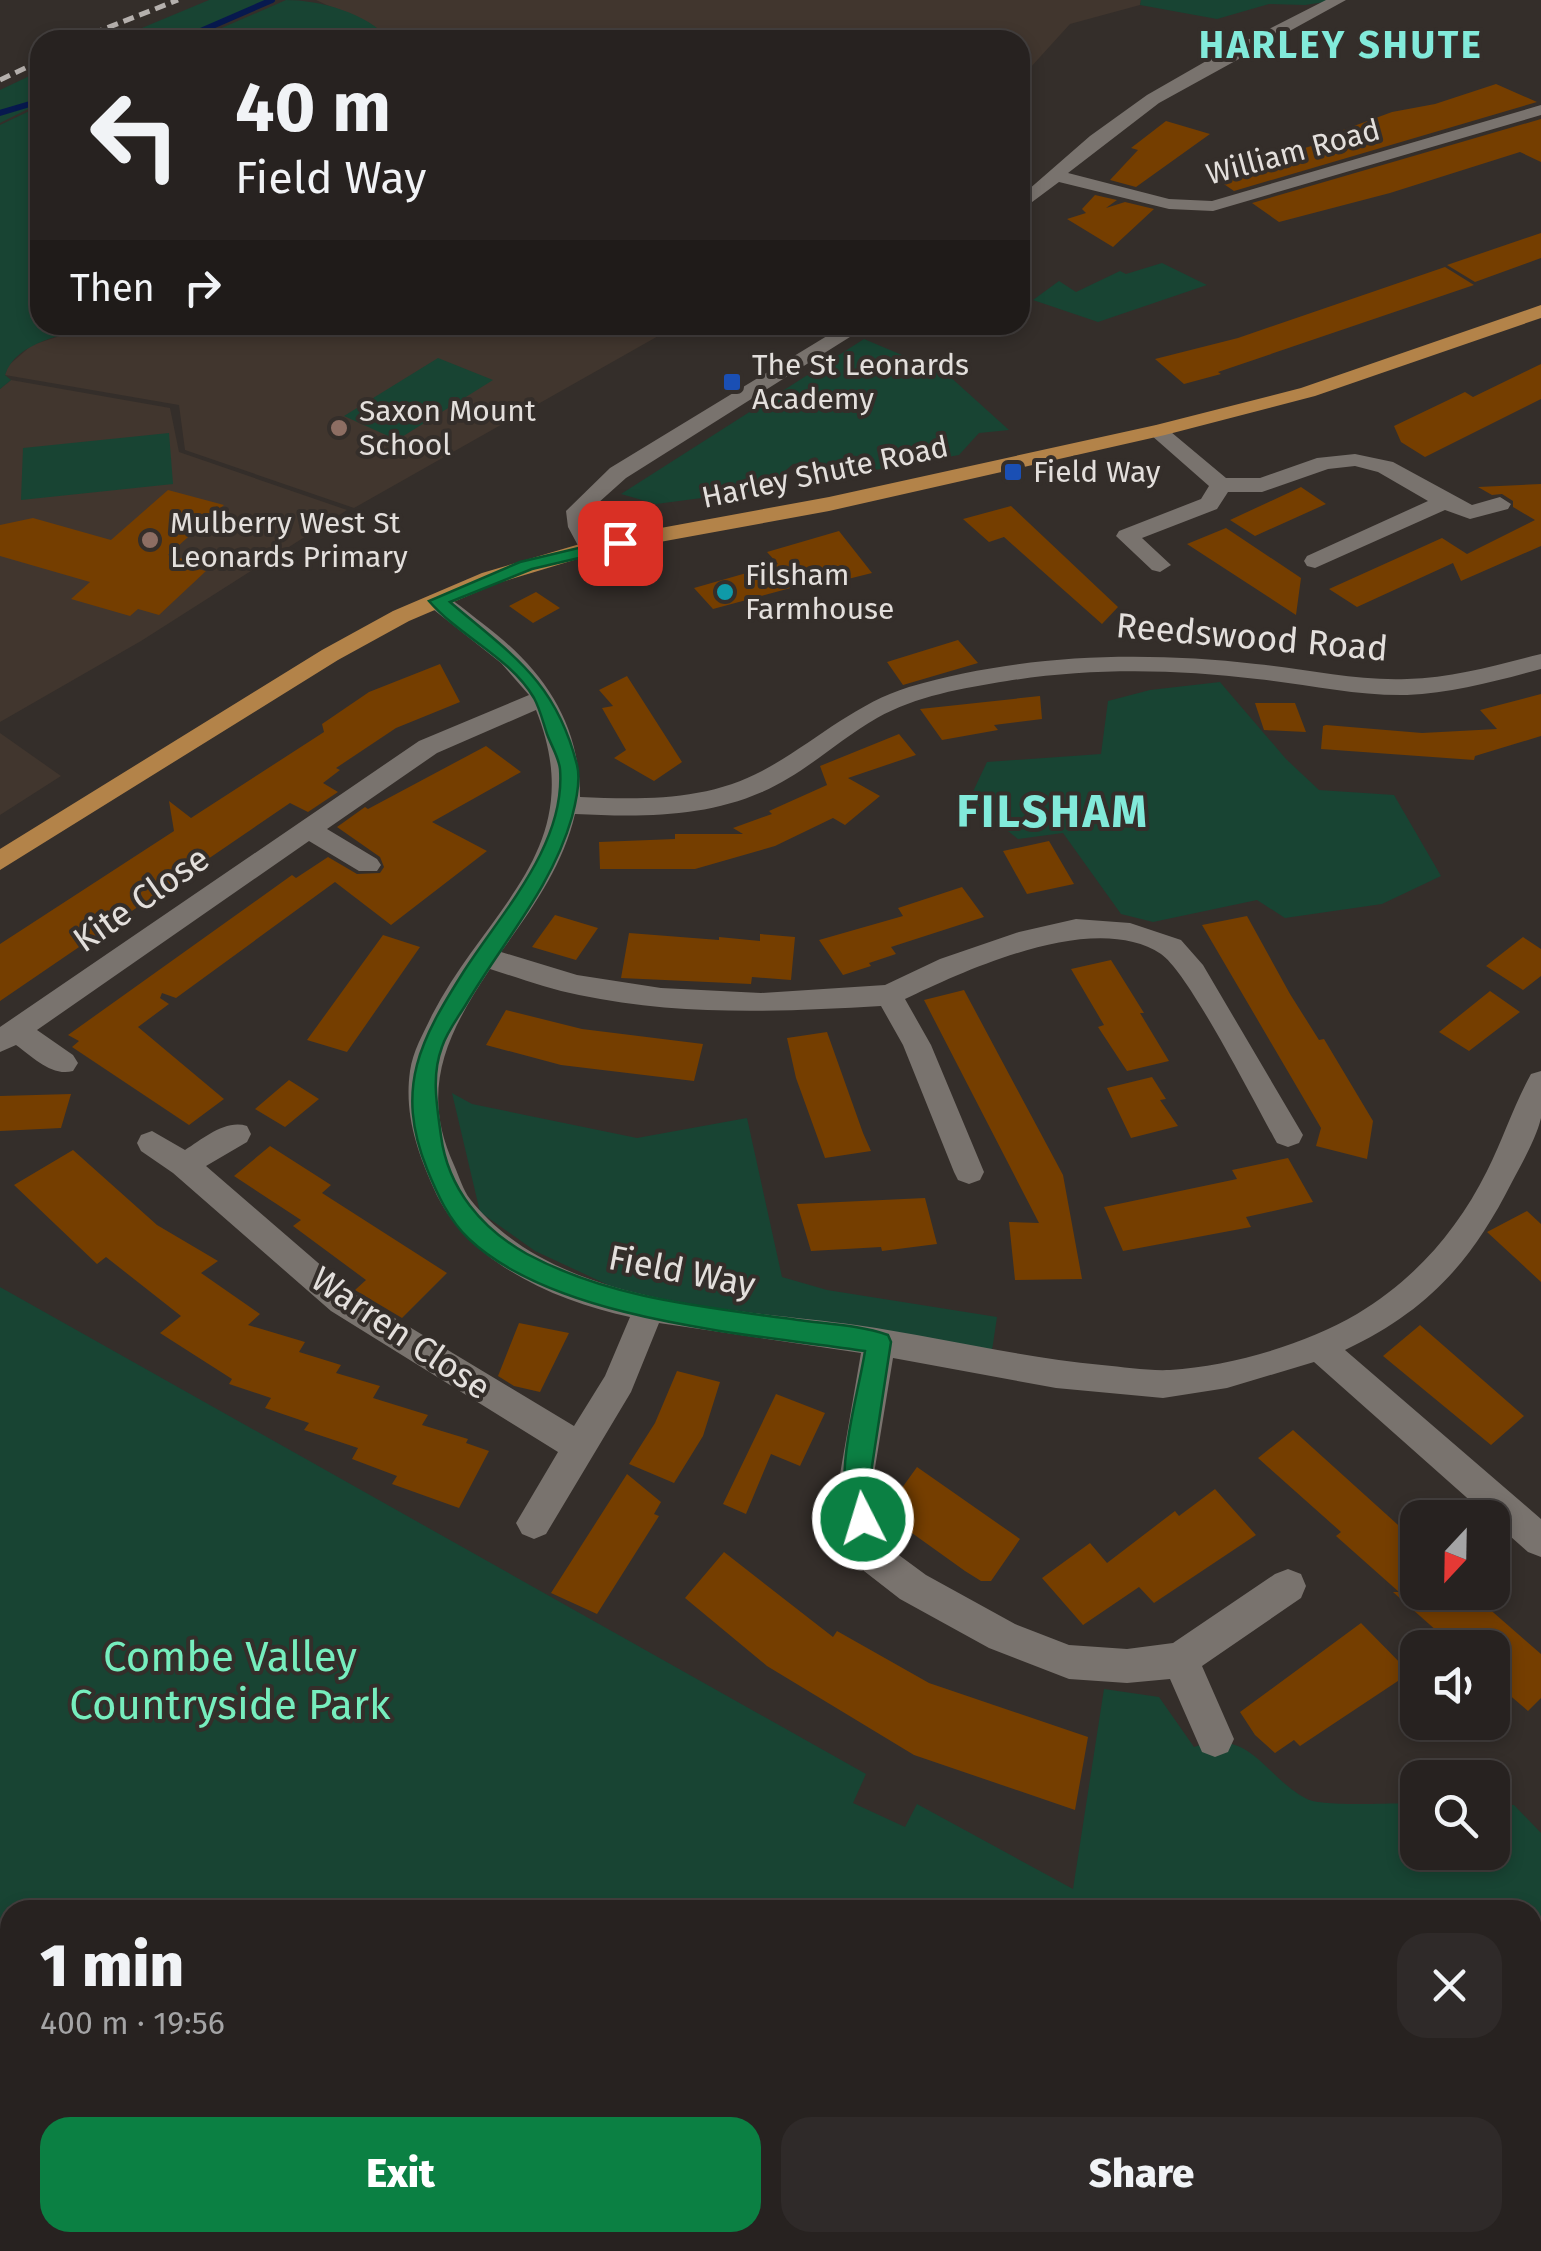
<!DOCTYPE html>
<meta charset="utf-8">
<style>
:root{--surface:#272220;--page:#2f2a29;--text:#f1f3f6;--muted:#a4a4a5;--line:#433f3e;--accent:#0b8043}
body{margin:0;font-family:"Fira Sans",sans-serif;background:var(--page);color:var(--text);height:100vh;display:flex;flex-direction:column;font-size:38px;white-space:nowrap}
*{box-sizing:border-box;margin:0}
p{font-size:32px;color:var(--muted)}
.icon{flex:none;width:55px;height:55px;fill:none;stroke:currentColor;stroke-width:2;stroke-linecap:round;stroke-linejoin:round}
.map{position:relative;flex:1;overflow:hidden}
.sheet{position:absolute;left:0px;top:1900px;width:1542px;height:352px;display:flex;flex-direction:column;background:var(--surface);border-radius:30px 30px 0 0;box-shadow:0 5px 15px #0003,0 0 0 2px var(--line)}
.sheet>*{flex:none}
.banner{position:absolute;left:30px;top:30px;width:1000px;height:305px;border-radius:30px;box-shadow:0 5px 15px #0003,0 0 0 2px var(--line);background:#272220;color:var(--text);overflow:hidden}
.needle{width:65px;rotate:202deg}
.fabs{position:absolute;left:1400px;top:1500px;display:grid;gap:20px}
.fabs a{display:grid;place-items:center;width:110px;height:110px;border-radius:20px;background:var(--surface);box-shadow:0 5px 15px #0003,0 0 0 2px var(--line);font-size:50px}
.pin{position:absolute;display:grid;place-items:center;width:85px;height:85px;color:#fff;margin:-42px;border-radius:20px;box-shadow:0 5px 15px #0006}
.me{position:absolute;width:110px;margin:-55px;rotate:355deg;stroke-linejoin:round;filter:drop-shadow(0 0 8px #0008)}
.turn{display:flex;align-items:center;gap:35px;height:210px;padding:0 40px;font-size:45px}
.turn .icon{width:130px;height:130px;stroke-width:2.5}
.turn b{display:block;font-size:70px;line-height:85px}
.then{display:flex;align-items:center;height:95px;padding:0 40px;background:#0003;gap:20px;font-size:38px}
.round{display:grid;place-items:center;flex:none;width:105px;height:105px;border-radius:30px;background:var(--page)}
.head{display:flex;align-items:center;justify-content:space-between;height:170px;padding:0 40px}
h1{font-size:60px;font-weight:800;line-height:75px}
.cta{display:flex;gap:20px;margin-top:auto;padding:20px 40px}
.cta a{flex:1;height:115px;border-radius:30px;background:var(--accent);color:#fff;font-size:40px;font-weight:800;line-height:115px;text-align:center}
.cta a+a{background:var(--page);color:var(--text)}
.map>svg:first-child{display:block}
.built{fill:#41362e}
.green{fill:#184433;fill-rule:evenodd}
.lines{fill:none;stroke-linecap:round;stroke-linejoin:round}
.stream{stroke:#07194e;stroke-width:6}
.building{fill:#753e00}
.minor{fill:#79736e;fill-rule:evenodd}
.major{fill:#b38349;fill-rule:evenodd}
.rail{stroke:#b5b0ad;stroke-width:5;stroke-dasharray:11 6;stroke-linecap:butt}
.route{fill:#0b8043;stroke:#07532c;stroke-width:2.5}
.transit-dot{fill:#1a4fb4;stroke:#342e2a;stroke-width:4}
.education-dot{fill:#8d6e63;stroke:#342e2a;stroke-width:4}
.culture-dot{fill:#0f9aa8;stroke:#342e2a;stroke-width:4}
.labels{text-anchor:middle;stroke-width:8;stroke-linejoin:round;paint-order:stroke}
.far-street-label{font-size:30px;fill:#e3dfdc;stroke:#342e2a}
.far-poi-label{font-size:30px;fill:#e3dfdc;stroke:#342e2a;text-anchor:start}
.street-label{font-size:35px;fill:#e3dfdc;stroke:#342e2a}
.far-district-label{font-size:38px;font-weight:bold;letter-spacing:2.5px;fill:#82eada;stroke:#342e2a}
.near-park-label{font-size:42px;fill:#76eebe;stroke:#342e2a}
.district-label{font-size:45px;font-weight:bold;letter-spacing:2.5px;fill:#82eada;stroke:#342e2a}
</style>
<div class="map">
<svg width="1541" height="2251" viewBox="0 0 1541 2251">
<rect width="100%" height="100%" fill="#342e2a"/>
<path class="built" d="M316,0H1141L1140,5L1070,24L1020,79V40H390L366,23Z
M94,325H655L660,335L354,508L185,450L179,405L5,375L8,366L32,345Z
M11,380L170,408L179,452L347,510L141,641L0,722V389Z
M0,733L61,776L0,815Z"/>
<path class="green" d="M209,0H268L177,40H113Z
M286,0C320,0 367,13 390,40H194Z
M1141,0H1338L1305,5L1269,4L1217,19L1140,5Z
M40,71V103L0,123V90Z
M40,106V325H95C66,335 16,341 5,375L11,380L0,389V125Z
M1162,263L1207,285L1098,322L1033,300L1059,281L1076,292L1120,271L1126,274Z
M864,339L947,374L1009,430L979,433L959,455L858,473L816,461L793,464L763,490L656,504L621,494Z
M438,358L493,380L397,440L344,416Z
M169,433L173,484L21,500L23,448Z
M1220,682L1286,759L1319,790L1394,795L1441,876L1382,904L1285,918L1257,900L1153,922L1121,914L1063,833L1018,839L969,800L987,762L1101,754L1108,701L1150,690Z
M452,1093L472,1104L637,1138L747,1118L782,1277L827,1290L997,1317L991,1357L634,1297L535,1251L480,1212Z
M0,1287L866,1774L853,1803L905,1827L917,1804L1073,1889L1104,1689L1159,1697L1194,1747C1251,1727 1264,1777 1307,1799C1322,1807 1396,1803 1417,1803L1418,1852H1492L1493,1804L1514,1805L1541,1833V2251H0ZM10,1910H1532V2242H10Z"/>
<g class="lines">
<path class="stream" d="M180,40L272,0
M0,113L40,101"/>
</g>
<path class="building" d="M1496,84L1537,102L1234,191L1212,176L1351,134L1343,130L1392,112L1435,104Z
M1541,119V162L1520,152L1390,193L1279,222L1252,203Z
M1166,121L1210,134L1136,187L1110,180L1138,150L1131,148Z
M1095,195L1117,200L1106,208L1125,202L1154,209L1113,247L1067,219L1086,213L1082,209Z
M1541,233V258L1475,282L1447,265Z
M1445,267L1474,285L1218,372L1221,374L1184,384L1155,359L1238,338Z
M1541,364V399L1425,457L1401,442L1394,426L1465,392L1473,397Z
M1541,484V546L1461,581L1453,563L1357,607L1329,589L1442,538L1467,554L1535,520L1513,507V501L1502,494L1492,495L1478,487Z
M1301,487L1326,504L1255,536L1230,520Z
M168,490L224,505L168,555L191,561L186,566L206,571L159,615L138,609L130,616L71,599L90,582L0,556V525L33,518L111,540Z
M1011,506L1118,607L1102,624L1004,537L989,542L963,519Z
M1226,528L1301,578L1296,615L1187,544Z
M839,531L872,573L840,581L835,576L713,609L694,588L778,564L767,552Z
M536,592L560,608L533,623L509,606Z
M958,640L978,663L903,685L887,662Z
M440,664L460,702L396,728L336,768L340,770L323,783L338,792L308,812L290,803L0,1001V944L174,831L169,801L191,818L324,732L322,724L369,692Z
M627,676L682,762L654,781L614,758L626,750L602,708L613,706L599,690Z
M1541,694V736L1475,756L1474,760L1321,749L1323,726L1326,725L1422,733L1497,729L1480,710Z
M1040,696L1042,719L994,725L998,730L942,740L920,709Z
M1255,703H1295L1306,732L1264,730Z
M899,734L916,755L848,778L880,796L845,825L833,818L775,846L695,869H600L599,842L675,839V834H743L733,828L772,814L769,811L827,785L820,766Z
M486,746L521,772L432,822L487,851L391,925L335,882L176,998L162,993L160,998L169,1004L138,1027L224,1099L189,1125L72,1047L79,1041L68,1035L292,875L296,878L328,857L357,874L380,873L384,867L380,857L337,827L365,807L368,809Z
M1049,841L1074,884L1027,894L1003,851Z
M962,887L984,917L891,947L896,954L869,963L871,966L843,975L819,940L903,916L898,908Z
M555,915L598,928L576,960L532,947Z
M1247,916L1290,994L1319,1040L1324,1039L1373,1121L1367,1159L1316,1146L1321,1128L1202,925Z
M629,933L719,940V937L760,941V934L795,937L791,980L752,977L751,984L621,978Z
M383,935L420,947L347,1052L307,1040Z
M1523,937L1541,949V976L1523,990L1486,966Z
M1111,960L1144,1013H1140L1169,1061L1127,1071L1098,1027L1104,1025L1071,969Z
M964,990L1063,1175L1082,1279L1015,1280L1009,1222L1039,1223L924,1000Z
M1490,991L1520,1012L1469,1051L1439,1032Z
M506,1010L582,1029L703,1044L694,1081L561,1065L486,1045Z
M827,1032L863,1133L871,1151L825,1158L796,1078L787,1038Z
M1152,1077L1166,1099L1160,1100L1178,1126L1131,1138L1107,1088Z
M289,1080L319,1099L285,1127L255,1109Z
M71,1094L61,1128L0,1131V1096Z
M270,1146L331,1185L322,1193L447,1273L402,1318L355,1290L366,1280L293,1226L301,1220L234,1176Z
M73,1150L157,1225L218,1261L201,1273L260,1314L248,1325L305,1342L299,1352L341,1365L336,1373L380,1386L373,1398L428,1415L422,1425L468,1439L466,1443L489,1451L459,1508L392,1484L397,1476L352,1459L358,1448L304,1430L309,1423L265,1408L271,1398L229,1384L232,1379L160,1333L181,1316L106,1257L97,1264L14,1185Z
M1288,1158L1313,1202L1246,1217L1251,1227L1123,1251L1104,1207L1237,1179L1232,1170Z
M925,1198L937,1244L882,1251L881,1247L811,1251L797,1204Z
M1527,1211L1541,1224V1282L1487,1232Z
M519,1323L569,1333L540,1392L514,1386L498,1376Z
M1420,1325L1524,1416L1491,1445L1383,1356Z
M677,1371L720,1382L703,1436L674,1483L629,1464L655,1423Z
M776,1394L825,1413L800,1466L771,1454L746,1514L723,1504Z
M1293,1430L1418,1543V1592H1470L1541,1654V1698L1528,1711L1492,1680V1648H1456L1393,1592H1399L1336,1536L1341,1532L1258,1458Z
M917,1467L1020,1539L991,1581H981L965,1571L884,1513Z
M627,1474L661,1502L654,1514L659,1516L597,1614L551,1593Z
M1215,1489L1256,1535L1154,1603L1139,1587L1083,1625L1042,1578L1090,1543L1107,1563L1175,1511L1179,1516Z
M724,1552L833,1637L837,1631L929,1683L1088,1737L1075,1810L914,1755L767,1666L685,1598Z
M1361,1623L1410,1673L1300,1746L1294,1740L1275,1753L1255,1735L1240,1712Z"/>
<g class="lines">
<path class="minor" d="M1326,0H1346L1159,103L1068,173L1169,199L1212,201L1541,105V115L1213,211L1169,209L1059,182L1020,211V197L1090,136L1147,95L1208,60Z
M845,325H869L626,478L588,512L590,527L601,548L598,553H582L568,527L566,511L610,468Z
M1158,425L1165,427L1226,478H1260L1317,458L1355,454L1393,462L1472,505L1500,497L1511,504L1508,509L1470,519L1445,510L1315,568L1307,566L1304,561L1307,556L1428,501L1378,472L1355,466L1328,469L1262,492H1228L1217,509L1142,538L1171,565L1160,572L1152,570L1116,536L1119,531L1201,499L1209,486L1151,435L1148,431L1151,427Z
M437,594C454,598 468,613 482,623C542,668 580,721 580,797C646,800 712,801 771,766C818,739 857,703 909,687C1021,654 1141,651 1256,664C1306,669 1356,681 1407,679C1453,678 1496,665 1541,654V669C1497,681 1453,693 1407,695C1356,696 1307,684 1257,679C1174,669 1090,668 1007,681C963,688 916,696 877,718C837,741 804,774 762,792C703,818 638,817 575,814C563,866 532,909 501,952L577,975L661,988L761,993L885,985L940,959L1019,932L1076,919L1130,923L1181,940L1203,965L1303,1135L1299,1143L1288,1147L1277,1143C1256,1106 1189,973 1161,954C1095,910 968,969 905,999L931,1045L984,1172L980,1180L969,1184L958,1180L954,1172L903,1045L881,1006C779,1012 679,1016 579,995C549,989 519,978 490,969C447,1034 419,1089 454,1165C459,1176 463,1190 470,1199C554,1306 733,1308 856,1325C938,1337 1019,1357 1102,1365C1124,1367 1148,1371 1170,1370C1231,1366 1304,1345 1357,1314C1415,1279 1457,1231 1487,1171C1503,1139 1514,1105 1531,1074L1541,1071C1541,1086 1541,1104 1541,1118C1536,1139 1522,1163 1512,1182C1471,1263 1427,1311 1345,1350L1541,1519V1557L1528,1552L1314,1362L1227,1388L1163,1398L1056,1388L893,1358L872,1486L892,1550L926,1575L1015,1624L1069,1645L1127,1649L1173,1643L1275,1574L1288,1569L1301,1574L1306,1586L1301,1598L1202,1666L1234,1739L1228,1752L1215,1757L1202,1752L1170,1679L1127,1683L1069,1679L989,1648L900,1599L864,1571L838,1486L861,1353L659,1323L631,1392L546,1534L534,1539L522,1534L516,1523L558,1452L331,1311L173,1173L141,1151L137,1143L141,1135L152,1131L185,1150C203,1139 225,1119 247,1126L251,1134L247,1142L206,1166L353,1293L574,1426L605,1376L630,1317C555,1301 466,1262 434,1189C417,1151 404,1114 410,1071C413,1051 423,1034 432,1015C489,905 591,848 536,710L437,753L327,829L377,859L381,865L377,871H359L309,841L37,1030L73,1055L78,1063L73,1071C52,1077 33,1057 16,1045L0,1052V1027L419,741L529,695L501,663L429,606L425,601L429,596Z"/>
<path class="major" d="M1541,305V318L1315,396L1165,435L829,511L594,554L498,583L409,621L338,660L0,870V849L322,650L393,611L482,573L590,541L829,497L1156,425L1301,388Z"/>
<path class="rail" d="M76,40L178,0
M0,80L40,61"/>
</g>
<path class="route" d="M620,538L628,543L626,547L532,569L450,602C512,655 556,681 577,765C581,780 576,802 572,817C552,887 505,939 468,1001C460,1015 447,1031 442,1047C431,1076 437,1106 441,1136C448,1189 482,1229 527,1254C611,1299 705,1307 798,1320C827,1324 860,1325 888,1335L891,1342L869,1486L876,1519L872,1527L863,1531L853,1527C831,1479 857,1402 865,1351C751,1334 556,1321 469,1239C449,1220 437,1194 427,1169C394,1087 421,1039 464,971C501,913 566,845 560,769C559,758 551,745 547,734C543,722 540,709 534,698C510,657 459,636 429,601L520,562Z"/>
<g class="transit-dot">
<rect x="722" y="372" width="20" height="20" rx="5"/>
<rect x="1003" y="462" width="20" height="20" rx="5"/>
</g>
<g class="education-dot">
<circle cx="339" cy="428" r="10"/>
<circle cx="150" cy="540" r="10"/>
</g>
<circle class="culture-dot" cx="725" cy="592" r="10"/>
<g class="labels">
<g class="far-street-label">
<text transform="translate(1293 152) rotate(-15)" y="10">William Road</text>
<text transform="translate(825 472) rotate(-12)" y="10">Harley Shute Road</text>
</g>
<g class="far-poi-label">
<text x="752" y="375">The St Leonards<tspan x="752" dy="34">Academy</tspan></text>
<text x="359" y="421">Saxon Mount<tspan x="359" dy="34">School</tspan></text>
<text x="1033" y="482">Field Way</text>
<text x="170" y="533">Mulberry West St<tspan x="170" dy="34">Leonards Primary</tspan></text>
<text x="745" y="585">Filsham<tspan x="745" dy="34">Farmhouse</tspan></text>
</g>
<g class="street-label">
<text transform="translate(1252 637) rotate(5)" y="12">Reedswood Road</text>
<text transform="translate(141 899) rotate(-35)" y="12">Kite Close</text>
<text transform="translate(682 1271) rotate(11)" y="12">Field Way</text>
<text transform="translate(401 1333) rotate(34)" y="12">Warren Close</text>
</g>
<g class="far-district-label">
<text x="1341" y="58">HARLEY SHUTE</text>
</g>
<g class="near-park-label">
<text x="230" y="1671">Combe Valley<tspan x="230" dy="48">Countryside Park</tspan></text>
</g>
<g class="district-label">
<text x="1053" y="827">FILSHAM</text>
</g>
</g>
</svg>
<div class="fabs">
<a><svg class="needle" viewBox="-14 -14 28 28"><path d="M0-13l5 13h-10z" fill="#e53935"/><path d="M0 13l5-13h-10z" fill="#a4a4a5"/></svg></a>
<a><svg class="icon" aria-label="sound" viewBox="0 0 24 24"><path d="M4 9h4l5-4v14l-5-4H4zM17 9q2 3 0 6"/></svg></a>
<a><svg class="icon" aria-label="search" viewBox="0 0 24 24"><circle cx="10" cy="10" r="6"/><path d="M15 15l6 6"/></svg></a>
</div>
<div class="pin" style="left:620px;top:543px;background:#d93025"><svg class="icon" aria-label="arrive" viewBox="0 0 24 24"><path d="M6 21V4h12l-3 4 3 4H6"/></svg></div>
<svg class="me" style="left:863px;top:1519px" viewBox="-20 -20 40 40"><circle r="17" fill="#0b8043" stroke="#fff" stroke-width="3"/><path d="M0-11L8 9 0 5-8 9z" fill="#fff"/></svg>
<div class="banner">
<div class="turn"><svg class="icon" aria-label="left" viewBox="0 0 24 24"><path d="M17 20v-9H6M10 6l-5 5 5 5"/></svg><div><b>40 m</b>Field Way</div></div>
<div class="then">Then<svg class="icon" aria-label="right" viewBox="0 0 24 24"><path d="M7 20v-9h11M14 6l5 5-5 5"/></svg></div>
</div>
<section class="sheet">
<div class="head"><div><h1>1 min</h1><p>400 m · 19:56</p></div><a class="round"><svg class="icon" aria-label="close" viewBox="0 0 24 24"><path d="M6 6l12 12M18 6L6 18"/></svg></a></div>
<div class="cta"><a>Exit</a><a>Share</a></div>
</section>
</div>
